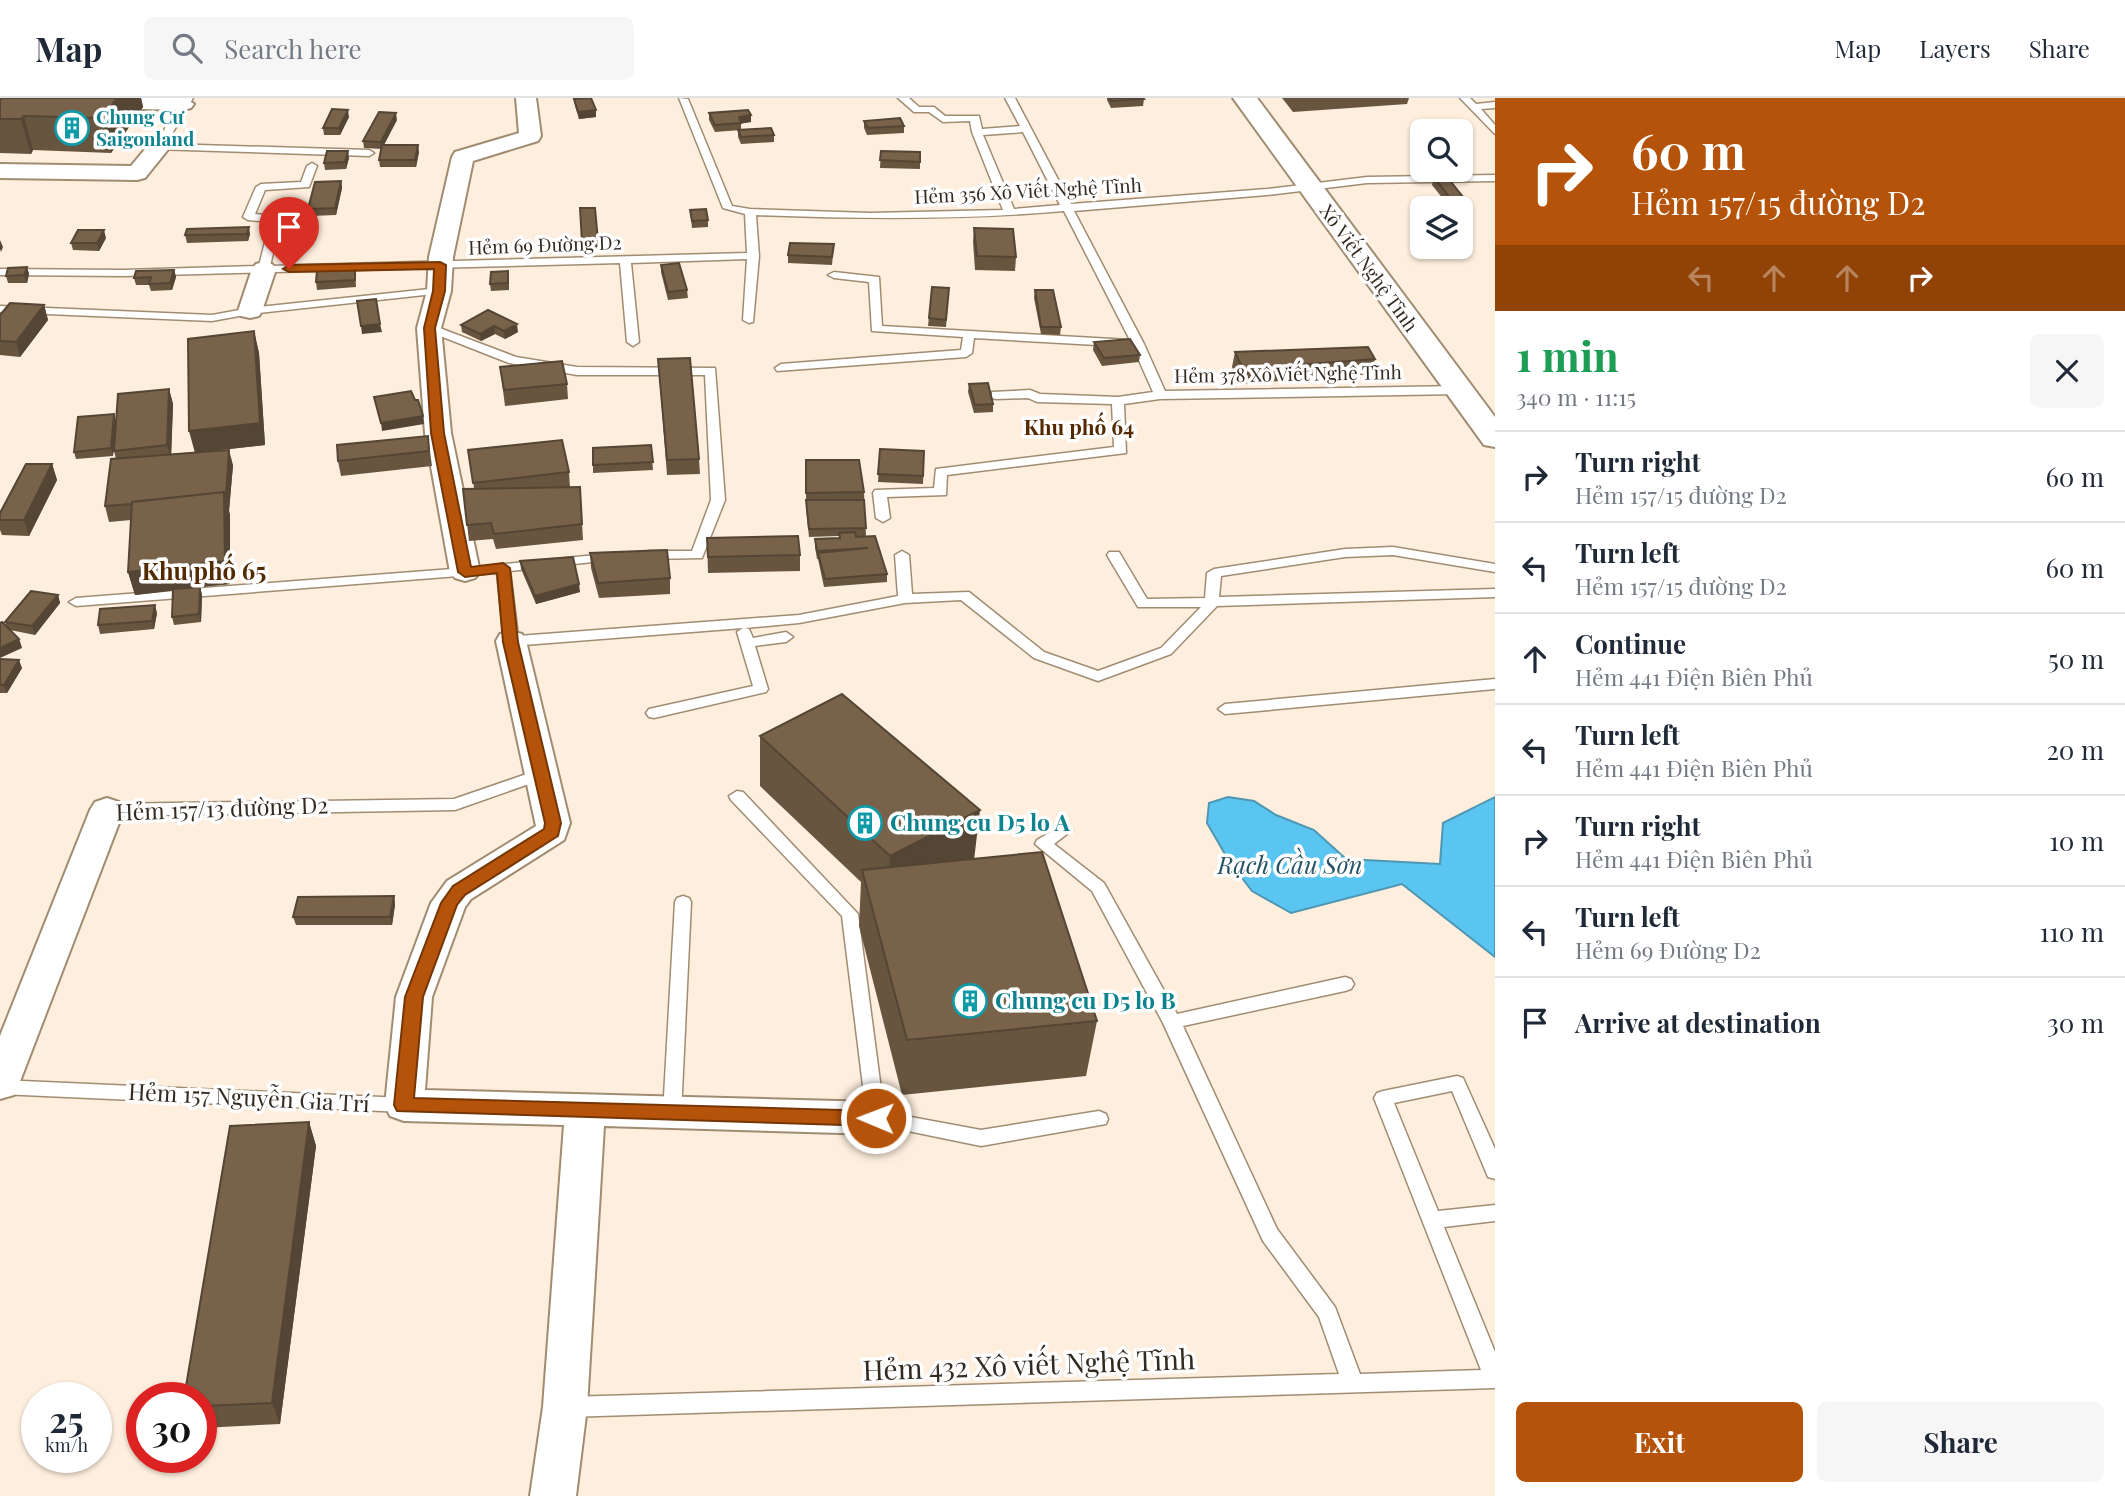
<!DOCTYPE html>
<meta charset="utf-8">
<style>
:root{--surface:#fff;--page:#f6f6f7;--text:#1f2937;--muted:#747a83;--line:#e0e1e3;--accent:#b45309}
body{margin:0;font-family:"Playfair Display",serif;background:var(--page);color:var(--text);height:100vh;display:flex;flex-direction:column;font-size:26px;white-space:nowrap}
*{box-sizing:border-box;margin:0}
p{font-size:23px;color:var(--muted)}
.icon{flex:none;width:38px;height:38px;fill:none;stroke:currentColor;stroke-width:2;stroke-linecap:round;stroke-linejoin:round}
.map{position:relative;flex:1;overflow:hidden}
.drawer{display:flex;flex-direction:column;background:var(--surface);width:630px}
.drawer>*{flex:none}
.top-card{background:#b45309;color:#fff;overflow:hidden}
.fabs{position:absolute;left:1410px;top:21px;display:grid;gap:14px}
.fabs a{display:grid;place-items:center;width:63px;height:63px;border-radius:10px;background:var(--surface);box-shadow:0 2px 5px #0004;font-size:35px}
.speed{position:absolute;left:21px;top:1284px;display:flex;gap:14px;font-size:35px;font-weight:700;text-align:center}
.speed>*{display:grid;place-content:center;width:91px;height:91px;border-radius:50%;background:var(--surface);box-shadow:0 2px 5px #0004;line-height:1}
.speed small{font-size:18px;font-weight:400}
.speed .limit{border:10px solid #d22;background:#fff;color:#111}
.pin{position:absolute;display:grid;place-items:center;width:60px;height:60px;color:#fff;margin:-72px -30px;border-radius:50% 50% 50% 0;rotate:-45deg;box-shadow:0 0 7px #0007}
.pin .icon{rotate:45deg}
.me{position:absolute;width:77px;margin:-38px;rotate:271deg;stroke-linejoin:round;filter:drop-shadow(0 0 5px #0008)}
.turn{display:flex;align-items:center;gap:24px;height:147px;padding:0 21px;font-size:32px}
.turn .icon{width:91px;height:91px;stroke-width:2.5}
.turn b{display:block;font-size:49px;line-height:60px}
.lanes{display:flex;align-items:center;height:66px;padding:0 21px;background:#0003;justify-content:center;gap:35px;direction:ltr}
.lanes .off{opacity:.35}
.round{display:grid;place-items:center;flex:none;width:74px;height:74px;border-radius:10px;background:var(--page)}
.head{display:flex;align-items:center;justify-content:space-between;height:119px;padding:0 21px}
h1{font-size:42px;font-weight:700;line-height:52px;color:#1e9e55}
.action{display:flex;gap:14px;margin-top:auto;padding:14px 21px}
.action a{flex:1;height:80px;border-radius:10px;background:var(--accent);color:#fff;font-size:28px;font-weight:700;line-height:80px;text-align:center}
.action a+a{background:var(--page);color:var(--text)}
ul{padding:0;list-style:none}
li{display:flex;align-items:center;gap:21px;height:91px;padding:0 21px;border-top:2px solid var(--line)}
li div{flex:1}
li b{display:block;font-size:26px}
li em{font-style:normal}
header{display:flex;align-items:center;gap:42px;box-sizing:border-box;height:98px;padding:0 35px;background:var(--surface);border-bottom:2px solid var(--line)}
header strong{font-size:33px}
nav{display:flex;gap:38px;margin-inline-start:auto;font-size:24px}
.search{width:490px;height:63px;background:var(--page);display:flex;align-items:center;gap:18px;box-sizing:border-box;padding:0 24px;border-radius:10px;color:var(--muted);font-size:26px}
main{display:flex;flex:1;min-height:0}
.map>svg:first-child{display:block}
.water{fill:#5ac5f0;stroke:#4e96b2;stroke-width:2}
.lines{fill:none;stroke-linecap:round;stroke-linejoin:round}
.service-casing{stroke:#a18c72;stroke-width:3}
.minor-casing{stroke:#a18c72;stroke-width:4}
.primary-casing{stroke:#a18c72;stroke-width:4}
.service{fill:#fff;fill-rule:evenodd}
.minor{fill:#fff;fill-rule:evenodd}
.primary{fill:#fff;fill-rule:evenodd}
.wall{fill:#675540}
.shaded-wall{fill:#544534}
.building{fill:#78634a;stroke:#544534;stroke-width:2}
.route{fill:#b45309;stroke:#753606;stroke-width:2}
.labels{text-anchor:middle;stroke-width:7;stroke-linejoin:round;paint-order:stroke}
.far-culture-label{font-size:19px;font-weight:bold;fill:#0d838f;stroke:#fefefe;text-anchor:start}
.far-street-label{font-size:19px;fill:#332a20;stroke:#fefefe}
.far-neighbourhood-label{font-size:21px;font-weight:bold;fill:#532900;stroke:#fefefe}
.street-label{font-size:23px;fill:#332a20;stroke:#fefefe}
.culture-label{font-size:23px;font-weight:bold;fill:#0d838f;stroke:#fefefe;text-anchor:start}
.neighbourhood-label{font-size:24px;font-weight:bold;fill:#532900;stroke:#fefefe}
.water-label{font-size:24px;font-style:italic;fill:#245163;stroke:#fefefe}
.near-street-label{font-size:28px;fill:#332a20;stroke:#fefefe}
</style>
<header>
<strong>Map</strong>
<div class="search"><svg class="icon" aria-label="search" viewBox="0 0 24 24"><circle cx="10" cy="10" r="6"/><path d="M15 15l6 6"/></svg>Search here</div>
<nav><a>Map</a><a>Layers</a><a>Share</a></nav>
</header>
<main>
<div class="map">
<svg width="1495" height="1398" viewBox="0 0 1495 1398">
<rect width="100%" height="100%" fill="#fdeedd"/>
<path class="water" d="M1228,699L1254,703L1276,717L1314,732L1346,761L1440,766L1443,725L1495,699V859L1402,786L1291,815L1252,793L1229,763L1207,725L1209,705Z"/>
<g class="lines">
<g class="service-casing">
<path id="service" d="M183,0H193L166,46L369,52L374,55L369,58L155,51L154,49Z
M679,0L688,1L732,108L750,111L870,115L1003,112L972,34L970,23L943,24L929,14H914L898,0H909L919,9H934L945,18H979L982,31L1020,28L1005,0H1015L1071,106L1267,91L1367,79L1495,77V83L1367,85L1267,97L1074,113L1144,246L1165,293L1459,288L1465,292L1459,296L1160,301L1124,306L1126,355L947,377L946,397L887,399L890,420L883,424L876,420L873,395L875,392L934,390L936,371L1114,349L1112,306L1037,304L1028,300L996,301L992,300V294L1030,292L1040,296L1118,299L1153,294L1133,249L974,240L972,255L966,259L777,273L775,270L781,266L961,252L963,239L872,233L869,184L834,180L828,177L834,174L879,179L882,228L1130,242L1064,113C961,122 859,121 756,117L759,158L753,224L749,225L743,222L747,161L631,165L639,244L633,248L627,244L620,165L124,178L0,177V171L124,172L259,168L270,124L248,122L243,119L256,89L261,86L301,84L307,68L312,65L317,68L309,89L265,92L255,116L276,118L281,121L270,168L747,155L745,116L723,110ZM1023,34L1060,107L1014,111L983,37Z
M1460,0H1470L1476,6L1495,4V10L1481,11L1495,27V36Z
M439,190L445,193L443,195L250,216L212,223L0,214V208L212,217L250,210Z
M429,226L516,259L577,269L715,270L725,402L702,460L648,461L641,457L648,453H692L711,402L705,277H577L509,265L425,232V228Z
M1393,449L1495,466V474L1393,457L1345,459L1221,478L1219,499L1495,491V499L1217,508L1171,556L1098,583L1034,560L961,502L905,505L799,525L745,530L749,531L753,540L786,534L793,539L786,544L755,548L768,591L766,594L654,620L649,619L646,615L649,611L753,588L737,534L743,530L511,548L504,543L497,475L76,508L69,504L76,500L465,470L616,455L618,458L611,462L510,473L518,538L799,517L898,498L895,457L902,453L909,457L912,496L969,494L1044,554L1098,573L1161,550L1201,509H1138L1107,457L1109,454H1119L1147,501L1205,500L1207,475L1214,471L1345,451Z
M1495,581V591L1225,616L1218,611L1225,606Z
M541,671L546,672L549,676L546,680L455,712L107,718L99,712L107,706L454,701Z
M737,693L743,694L858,816L884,1014L981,1032L1099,1013L1106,1016L1108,1021L1106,1026L981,1048L869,1025L867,1020L842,818L731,702L729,698Z
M1064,726L1072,732L1054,746L1104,785L1177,916L1345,879L1351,881L1354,886L1351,891L1345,893L1183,928L1277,1131L1335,1209L1360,1276L1481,1272L1374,1000L1377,995L1383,993L1457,978L1463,980L1495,1051V1081L1488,1079L1452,993L1394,1005L1438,1113L1495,1107V1123L1444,1129L1495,1254V1290L567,1319L560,1316L557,1309L560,1302L567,1299L1339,1276L1319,1219L1263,1143L1163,925L1092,793L1035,746L1037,742Z
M683,798L689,800L691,804L681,1016L679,1021L672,1024L665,1021L663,1016L675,804L677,800Z
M0,982L404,1000L411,1002L413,1007L411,1012L404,1014L0,996Z"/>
</g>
<g class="minor-casing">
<path id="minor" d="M89,0H185L194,6L191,10L184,12L97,10L90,8L87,4Z
M516,0H536L541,38L538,43L473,63L453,159L451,193L441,230L451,335L480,474L475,480L465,483L455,480L450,474L425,335L417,230L427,193L429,159L452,59L455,54L519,35Z
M159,43L167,44L170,49L145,80L137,82L0,80V66L131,68L151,44Z
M264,164L272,166L276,171L262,213L259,218L250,220L241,218L238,213L252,171L256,166Z
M511,533L522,536L526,543L570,725L564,742L471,801L465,809L432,899L425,992L876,1004L890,1009L896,1020L890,1031L876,1036L604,1028L587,1309L576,1398H530L543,1309L564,1027L404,1023L390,1018L385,1007L396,899L431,805L447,783L536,728L496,543L500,536Z
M107,700L119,704L124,712L19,986L14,997L0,1001V938L90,712L95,704Z"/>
</g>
<g class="primary-casing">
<path id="primary" d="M1233,0H1257L1495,319V349L1484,347Z"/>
</g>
<use href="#service" class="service"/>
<use href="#minor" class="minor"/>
<use href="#primary" class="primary"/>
</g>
<path class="wall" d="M2,0H141L143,9L111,55L33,52L31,56L0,55V2Z
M1107,0H1143L1144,1L1143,8L1111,10L1107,2Z
M1282,0H1409L1407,6L1293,14Z
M574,1L596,19L579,21L575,8Z
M709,15L751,17V24L741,25V32L715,34L709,22Z
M349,19L340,37H324L323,30Z
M397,22L383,47L419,54L416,69H380L379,62L382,51L364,50L363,43Z
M864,23L904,28V35L867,37L864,30Z
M738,32L774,37V44L741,46L738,39Z
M881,53L920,54V71L880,70Z
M349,60L346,71L325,72L324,65Z
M1434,79L1463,99L1461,106L1448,107L1432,87Z
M341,83L342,90L336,117L310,118L308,111Z
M580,110H595L598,151H582Z
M690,112L708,122V129L692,130Z
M974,130L1016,159L1015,173L975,172L973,144Z
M187,131L250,136L248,143L187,145L185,137Z
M106,140L99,153L73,152L71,145Z
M834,146L832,167L788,165V157Z
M661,167L687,192L688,200L668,202L661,174Z
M27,169L29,176L27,185H8L6,178Z
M355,170L356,189L317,192L316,184Z
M174,172L176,179L172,192L151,193L149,187H136L134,180Z
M509,180V192L491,193L490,186Z
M932,189L949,190L946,229L928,228Z
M1035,192L1061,229L1060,237L1041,236L1034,200Z
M44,207L48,222L20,259L0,257V217Z
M488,212L518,234L505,241L495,236L481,243L462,234L461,227Z
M254,233L259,255L265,347L218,352L233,367L229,413L230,486L200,489L202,497L201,524L174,527L172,519L173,493L135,497L128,474L131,422L109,424L105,408L116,361L114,353L169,291L173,306L171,356L195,354Z
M1094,244L1140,257L1139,264L1102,268L1093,252Z
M1235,254L1375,261L1371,276L1240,286L1232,269Z
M658,261L699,361L700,376L667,377Z
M500,269L567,286L568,301L505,308Z
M969,286L993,306V314L974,315L968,294Z
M114,316L116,323L113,358L76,361L74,354Z
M428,338L432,368L341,378L338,363Z
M651,347L653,372L593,375V350Z
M880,351L924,353L923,386L878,384Z
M468,352L569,374L570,389H580L583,442L496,451L493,441L469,443L463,391L474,390Z
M806,362L864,394L866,438H855L887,476V484L824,489L818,461H817L815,449V441L839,440V438L809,439L806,410Z
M52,366L57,382L29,438L2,437L0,432V415Z
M707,440L800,457V473L708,475Z
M590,455L670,480V496L599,500L591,470Z
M520,463L580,494L536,506L521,471Z
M58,497L60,505L35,537L10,532L19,541L22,550L7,529L5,524Z
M157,515L154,531L100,536L98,527Z
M0,561L22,570L7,595H0Z
M760,638L974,761L1097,923L1086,978L902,997L859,828L861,784L760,688Z
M394,798L395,807L392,827H296L293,819Z
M309,1024L316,1048L280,1326L201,1330V1300Z"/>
<path class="shaded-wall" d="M117,0H141L143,9L111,55L102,20Z
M348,12L349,19L340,37L339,30Z
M596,12V19L579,21L578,14Z
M396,15L397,22L382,51L381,44Z
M751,17V24L739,26V19Z
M24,18L33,52L31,56L21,21Z
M418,47L419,54L416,69L415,62Z
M348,53L349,60L346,71L345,64Z
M341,83L342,90L336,117L335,110Z
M249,129L250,136L248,143L247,136Z
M104,132L106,140L99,153L97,145Z
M0,142L3,149L1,154L0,151Z
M27,169L29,176L27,185L24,177Z
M174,172L176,179L172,192L170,185Z
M44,207L48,222L20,259L16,244Z
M380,226L382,234L362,236L361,228Z
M517,226L518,234L505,241L504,233Z
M494,228L495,236L481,243L480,236Z
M254,233L259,255L265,347L195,355L189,333Z
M169,291L173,306L171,363L167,347Z
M114,316L116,323L113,358L111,350Z
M423,318L424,326L382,333L381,325Z
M229,352L233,367L229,413L226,398Z
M52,366L57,382L29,438L24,422Z
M224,394L230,416V486L200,489L202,497L201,524L199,516L200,489L135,497L128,474Z
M579,486L580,494L536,506L535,498Z
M58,497L60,505L35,537L32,528Z
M155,507L157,515L154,531L152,523Z
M19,541L22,550L0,560V550Z
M19,562L22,570L7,595L4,587Z
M980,712L974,762L886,808L890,758Z
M394,798L395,807L392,827L390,819Z
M309,1024L316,1048L280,1326L272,1305Z"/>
<path class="building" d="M2,0H117L102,20L24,18L21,21H0V2Z
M591,0L596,12L578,14L574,1Z
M1110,0H1143L1144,1L1111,3Z
M332,11L348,12L339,30H323Z
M748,12L751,17L739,19L741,25L715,27L709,15Z
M379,14L396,15L381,44L363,43Z
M900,20L904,28L868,30L864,23Z
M771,30L774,37L741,39L738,32Z
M382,47H418L415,62H379Z
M327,53H348L345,64L324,65Z
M881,53L920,54V64L880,62Z
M1434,79H1447L1463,99L1450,100Z
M341,83L335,110L308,111L315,84Z
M580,110H595L598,143L582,144Z
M706,111L708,122L692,123L690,112Z
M249,129L247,136L185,137L187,131Z
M974,130L1013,131L1016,159L977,158Z
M78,132H104L97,145H71Z
M790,145L834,146L832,159L788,157Z
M679,165L687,192L668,194L661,167Z
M27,169L24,177L6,178L8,170Z
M355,170V182L316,184L317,172Z
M174,172L170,185L149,186L151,179L134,180L136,173Z
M508,173V185L490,186L491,174Z
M932,189L949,190L946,222L929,220Z
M1035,192H1053L1061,229H1041Z
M376,201L380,226L361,228L357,203Z
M10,205L44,207L16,244L0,243V217Z
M488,212L517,226L504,233L494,228L480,236L461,227Z
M254,233L260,325L189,333L188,241Z
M1130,241L1140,257L1104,260L1094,244Z
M1368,249L1375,261L1243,271L1235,254Z
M690,260L699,361L667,362L658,261Z
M562,263L567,286L504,292L500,269Z
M988,285L993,306L975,307L969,286Z
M169,291L167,347L114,353L118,296Z
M411,293L415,302H418L423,318L381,325L374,299Z
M114,316L111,350L74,354L78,319Z
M428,338L429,353L338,363L337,347Z
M562,342L569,374L473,385L468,352Z
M651,347L653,364L593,367V350Z
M880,351L924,353L923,378L878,376Z
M229,352L226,398L224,394L132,404V406L105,408L111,361Z
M806,362H859L864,394L806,395Z
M26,366H52L24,422H0V415Z
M580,389L582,426L494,436L491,425L467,427L463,391Z
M224,394L225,463L128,474L132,404Z
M806,402H864L866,430L809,431Z
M855,434L856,439L875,438L887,476L825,481L818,455L868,450L817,453L815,441L840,440L839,435Z
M798,438L800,457L708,459L707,440Z
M667,452L670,480L598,485L590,455Z
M573,459L579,486L535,498L520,463Z
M200,489L199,516L172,519L173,491Z
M31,493L58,497L32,528L5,524Z
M155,507L152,523L98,527L100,511Z
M2,524L19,541L0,550V525Z
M0,561L19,562L4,587H0Z
M842,596L980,712L890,758L760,638Z
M1042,754L1097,923L907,942L862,772Z
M394,798L390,819H293L298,799Z
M309,1024L272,1305L201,1308V1300H184L230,1028Z"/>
<path class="route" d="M440,164L446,167L445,193L435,230L444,335L471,469L503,465L510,470L518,544L561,725L558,738L465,797L457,807L423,899L414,1000L876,1013L883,1015L885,1020L883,1026L876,1028L397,1013L394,1007L405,899L441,805L453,788L544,731L545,725L503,544L497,475L465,479L458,474L431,335L424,230L433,193L434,171L289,174L283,171L289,167Z"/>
<defs>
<g id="building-ring" transform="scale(1.75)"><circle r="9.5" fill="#fefefe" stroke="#0f9aa8" stroke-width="1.5"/><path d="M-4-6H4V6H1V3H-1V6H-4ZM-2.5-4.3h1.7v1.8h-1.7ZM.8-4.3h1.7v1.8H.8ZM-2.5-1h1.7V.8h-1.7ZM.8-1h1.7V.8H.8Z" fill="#0f9aa8"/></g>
</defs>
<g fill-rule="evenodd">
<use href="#building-ring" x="72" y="30"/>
<use href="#building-ring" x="865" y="725"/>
<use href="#building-ring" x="970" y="903"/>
</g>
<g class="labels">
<g class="far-culture-label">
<text x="96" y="26">Chung Cư<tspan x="96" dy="22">Saigonland</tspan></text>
</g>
<g class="far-street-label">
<text transform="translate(1028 93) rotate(-3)" y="7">Hẻm 356 Xô Viết Nghệ Tĩnh</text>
<text transform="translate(545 147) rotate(-2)" y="7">Hẻm 69 Đường D2</text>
<text transform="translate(1369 170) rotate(54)" y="7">Xô Viết Nghệ Tĩnh</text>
<text transform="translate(1288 276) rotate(-1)" y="7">Hẻm 378 Xô Viết Nghệ Tĩnh</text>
</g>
<g class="far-neighbourhood-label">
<text x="1079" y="337">Khu phố 64</text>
</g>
<g class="street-label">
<text transform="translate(222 711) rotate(-2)" y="8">Hẻm 157/13 đường D2</text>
<text transform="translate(249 1000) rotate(3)" y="8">Hẻm 157 Nguyễn Gia Trí</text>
</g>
<g class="culture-label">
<text x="890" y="733">Chung cu D5 lo A</text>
<text x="995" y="911">Chung cu D5 lo B</text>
</g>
<g class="neighbourhood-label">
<text x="204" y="482">Khu phố 65</text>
</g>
<g class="water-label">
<text x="1290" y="776">Rạch Cầu Sơn</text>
</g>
<g class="near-street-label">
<text transform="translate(1029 1267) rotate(-2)" y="10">Hẻm 432 Xô viết Nghệ Tĩnh</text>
</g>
</g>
</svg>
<div class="fabs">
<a><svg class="icon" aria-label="search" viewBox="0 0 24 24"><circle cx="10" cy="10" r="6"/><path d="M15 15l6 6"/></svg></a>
<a><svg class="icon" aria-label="layers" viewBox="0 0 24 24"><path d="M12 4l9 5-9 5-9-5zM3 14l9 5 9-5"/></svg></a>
</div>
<div class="speed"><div>25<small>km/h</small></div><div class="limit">30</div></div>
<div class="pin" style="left:289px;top:171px;background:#d93025"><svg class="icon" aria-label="arrive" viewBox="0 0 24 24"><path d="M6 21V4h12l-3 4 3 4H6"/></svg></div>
<svg class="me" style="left:876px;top:1020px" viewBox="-20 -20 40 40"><circle r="17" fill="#b45309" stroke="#fff" stroke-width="3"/><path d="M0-11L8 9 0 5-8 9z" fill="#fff"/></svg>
</div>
<section class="drawer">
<div class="top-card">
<div class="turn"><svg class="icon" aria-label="right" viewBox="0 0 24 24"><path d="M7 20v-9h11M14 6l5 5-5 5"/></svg><div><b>60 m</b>Hẻm 157/15 đường D2</div></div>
<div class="lanes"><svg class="icon off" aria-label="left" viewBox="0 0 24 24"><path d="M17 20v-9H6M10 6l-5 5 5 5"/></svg><svg class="icon off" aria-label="ahead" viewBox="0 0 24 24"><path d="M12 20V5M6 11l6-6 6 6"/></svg><svg class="icon off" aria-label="ahead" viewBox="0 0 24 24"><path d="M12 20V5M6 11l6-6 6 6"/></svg><svg class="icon" aria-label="right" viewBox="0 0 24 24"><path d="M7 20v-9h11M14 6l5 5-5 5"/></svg></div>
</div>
<div class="head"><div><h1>1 min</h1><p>340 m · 11:15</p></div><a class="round"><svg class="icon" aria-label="close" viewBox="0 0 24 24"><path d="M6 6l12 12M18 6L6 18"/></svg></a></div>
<ul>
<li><svg class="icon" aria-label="right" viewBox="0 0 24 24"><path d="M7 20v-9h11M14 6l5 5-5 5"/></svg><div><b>Turn right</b><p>Hẻm 157/15 đường D2</p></div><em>60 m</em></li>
<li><svg class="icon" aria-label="left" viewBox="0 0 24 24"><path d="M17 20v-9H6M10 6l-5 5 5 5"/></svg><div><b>Turn left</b><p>Hẻm 157/15 đường D2</p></div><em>60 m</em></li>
<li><svg class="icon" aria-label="ahead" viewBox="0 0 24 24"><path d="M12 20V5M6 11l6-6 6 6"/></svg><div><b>Continue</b><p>Hẻm 441 Điện Biên Phủ</p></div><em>50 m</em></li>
<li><svg class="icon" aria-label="left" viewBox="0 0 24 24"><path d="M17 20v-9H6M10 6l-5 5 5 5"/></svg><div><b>Turn left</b><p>Hẻm 441 Điện Biên Phủ</p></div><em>20 m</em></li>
<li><svg class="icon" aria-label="right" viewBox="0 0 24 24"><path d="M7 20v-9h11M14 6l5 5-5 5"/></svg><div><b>Turn right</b><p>Hẻm 441 Điện Biên Phủ</p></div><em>10 m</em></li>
<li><svg class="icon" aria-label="left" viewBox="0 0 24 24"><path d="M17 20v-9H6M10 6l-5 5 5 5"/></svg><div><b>Turn left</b><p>Hẻm 69 Đường D2</p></div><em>110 m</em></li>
<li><svg class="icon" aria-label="arrive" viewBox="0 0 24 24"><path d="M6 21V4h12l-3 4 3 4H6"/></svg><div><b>Arrive at destination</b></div><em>30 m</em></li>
</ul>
<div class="action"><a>Exit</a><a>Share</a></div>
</section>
</main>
